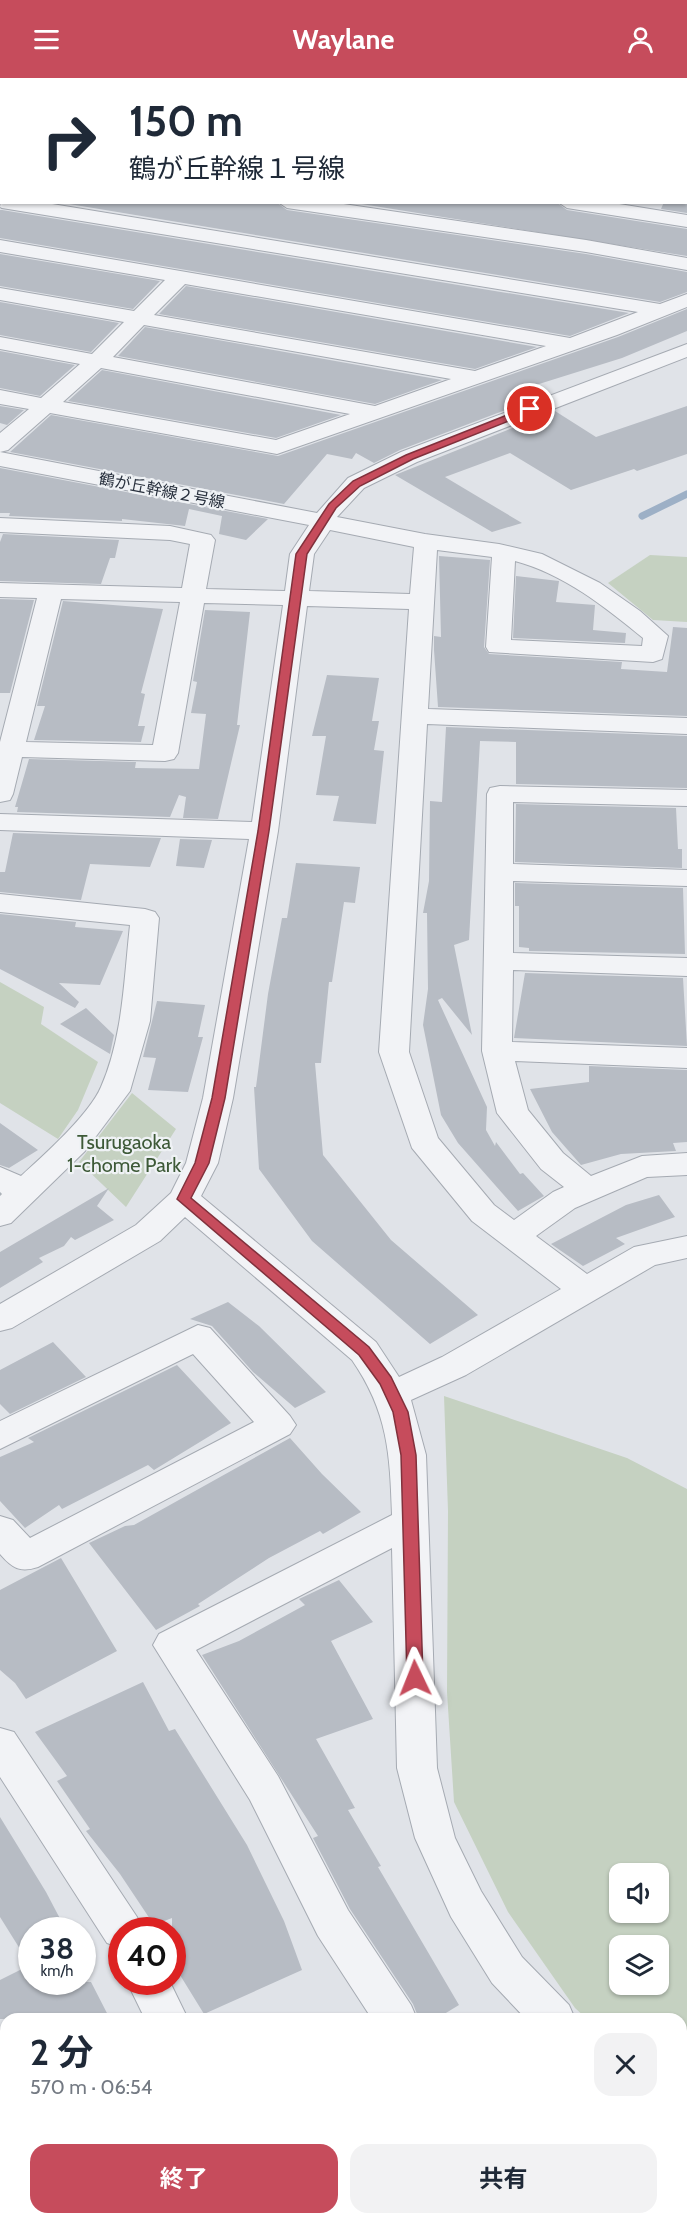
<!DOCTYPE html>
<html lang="ja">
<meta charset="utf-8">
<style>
:root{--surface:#fff;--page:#f2f2f3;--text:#1f2937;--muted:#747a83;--accent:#c64c5c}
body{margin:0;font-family:Cabin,"Noto Sans JP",sans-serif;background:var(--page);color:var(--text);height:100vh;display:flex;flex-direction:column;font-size:22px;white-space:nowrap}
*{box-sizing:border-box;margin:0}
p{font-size:20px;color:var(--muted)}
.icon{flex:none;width:33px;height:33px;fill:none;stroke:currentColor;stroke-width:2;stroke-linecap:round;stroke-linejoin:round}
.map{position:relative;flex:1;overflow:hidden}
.panel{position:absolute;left:0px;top:1935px;width:687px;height:212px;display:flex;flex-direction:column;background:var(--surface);border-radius:18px 18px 0 0;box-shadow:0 2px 4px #0004}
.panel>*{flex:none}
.guide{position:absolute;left:0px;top:0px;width:687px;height:126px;box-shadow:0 2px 4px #0004;background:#fff;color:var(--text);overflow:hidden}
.buttons{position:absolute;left:609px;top:1785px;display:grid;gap:12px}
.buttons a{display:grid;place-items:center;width:60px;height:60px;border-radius:12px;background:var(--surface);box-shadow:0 2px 4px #0004;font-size:30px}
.speed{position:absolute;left:18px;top:1839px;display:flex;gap:12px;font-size:30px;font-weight:700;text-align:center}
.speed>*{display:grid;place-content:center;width:78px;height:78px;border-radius:50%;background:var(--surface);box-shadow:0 2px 4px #0004;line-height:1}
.speed small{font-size:15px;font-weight:400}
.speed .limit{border:9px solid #d22;background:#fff;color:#111}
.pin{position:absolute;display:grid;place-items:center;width:51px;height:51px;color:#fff;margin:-26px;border:3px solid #fff;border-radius:50%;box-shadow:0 2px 6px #0007}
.me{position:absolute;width:66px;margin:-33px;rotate:358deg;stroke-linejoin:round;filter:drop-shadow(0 0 4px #0008)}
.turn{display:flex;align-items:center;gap:21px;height:126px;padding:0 30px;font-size:27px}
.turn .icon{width:78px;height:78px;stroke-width:2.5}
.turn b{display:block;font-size:42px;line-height:51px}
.round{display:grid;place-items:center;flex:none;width:63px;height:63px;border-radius:18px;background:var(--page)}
.overview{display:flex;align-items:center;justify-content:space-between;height:102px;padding:0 30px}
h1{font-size:36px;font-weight:700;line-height:45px}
.cta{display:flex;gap:12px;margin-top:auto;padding:12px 30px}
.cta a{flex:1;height:69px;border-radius:18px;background:var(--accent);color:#fff;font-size:24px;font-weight:700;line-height:69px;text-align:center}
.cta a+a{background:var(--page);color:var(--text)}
header{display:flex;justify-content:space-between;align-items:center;height:78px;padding:0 30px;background:var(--accent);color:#fff;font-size:27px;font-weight:700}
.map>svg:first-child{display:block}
.green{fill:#c5d1c1;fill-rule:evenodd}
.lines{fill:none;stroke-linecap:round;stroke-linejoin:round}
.stream{stroke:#9db0c6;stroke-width:7}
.building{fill:#b7bcc4}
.minor-casing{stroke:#a5aab2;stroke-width:2}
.minor{fill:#f2f3f6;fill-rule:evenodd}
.route{fill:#c64c5c;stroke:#81313c;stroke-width:1.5}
.labels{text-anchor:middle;stroke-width:4.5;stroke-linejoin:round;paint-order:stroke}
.far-street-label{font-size:16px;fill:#29313e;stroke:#eff2f5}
.park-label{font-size:20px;fill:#3d5937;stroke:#eff2f5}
</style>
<header><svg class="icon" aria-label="menu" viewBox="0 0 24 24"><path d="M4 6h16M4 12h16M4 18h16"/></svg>Waylane<svg class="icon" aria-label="person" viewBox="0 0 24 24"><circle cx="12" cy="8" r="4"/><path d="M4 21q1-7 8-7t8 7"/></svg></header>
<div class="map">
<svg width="687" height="2146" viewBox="0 0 687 2146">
<rect width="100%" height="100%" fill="#e0e3e8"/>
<path class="green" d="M650,477L687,479V544L653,542L608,505Z
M0,904L44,929L41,946L98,984L78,1032L58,1061L0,1025Z
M132,1015L176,1051L126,1129L79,1084Z
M444,1318L627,1380L687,1411V2031L681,2026V1941H587L575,1930L508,1834L454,1724L447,1614L448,1433ZM620,1796H658V1834H620ZM620,1868H658V1906H620Z"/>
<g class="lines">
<path class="stream" d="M642,438L687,416"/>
</g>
<path class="building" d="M57,124H276L287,132L586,176L687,194V214L660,224Z
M349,124H556L567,132L687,151V178Z
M664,124H687V135L661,131Z
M0,132H2L629,235L570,258L0,160Z
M0,176L160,203L133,231L0,208Z
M186,208L537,269L475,291L159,236Z
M0,224L119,245L91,274L0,257Z
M687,231V253L622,280L523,311L537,320L400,372L374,385L356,375L352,381L327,376L284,426L10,374L51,337L278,378L618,259Z
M145,249L442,302L375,326L118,278Z
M0,273L75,287L40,318L0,310Z
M102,292L341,337L276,360L68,323Z
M0,328L24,332L7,347L0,345Z
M687,328V376L637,393L634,391L571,412L510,375L445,399L522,445L492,454L395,397L555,333L596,359Z
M0,390L268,441L246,462L219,456L222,438L189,431L185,448L122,441V443L9,438L10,435H0Z
M3,456L119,462L115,480H110L101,506L0,503V464Z
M439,478L490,482L484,569L489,576L622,584L621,591L667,594L673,549L687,550V638L438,629L434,572V558L441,559Z
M516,498L559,503L556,524L595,527L593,552L626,555L625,565L513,560Z
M0,521L34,522L10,615H0Z
M63,523L163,531L141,615L145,616L138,648H145L141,664L34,662L45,628H37Z
M205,532L250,534L237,647H240L218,741L183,740L186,719L179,717L170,739L17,734L18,729H15L29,681L136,684L135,690L199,691L206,636L191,635L197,604L193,603Z
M327,597L379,600L372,643H379L374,672L384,673L376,746L333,743L339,718L316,717L326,658H312Z
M446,649L687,658V710L516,706V664L480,663L469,862L454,867L472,957L442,920L438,922L487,1029L486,1052L495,1068L496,1064L520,1096L523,1095L544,1118L518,1133L458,1065L441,1037L423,947L428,911L427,835H423L429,803L430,723L442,724Z
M516,726L676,730L678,771H682V790L515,784Z
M13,755L161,760L150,789L90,786L81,822L0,814V794H5Z
M180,761L212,762L204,790L176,788Z
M296,785L360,789L355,825L344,824L332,904H329L321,985H315L323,1077L391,1162L478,1237L430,1266L312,1163L259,1091L254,1009H256L268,916L282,840H287Z
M515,805L683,810L685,876L529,873V870L519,869V828H515Z
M0,836L76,844L75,849L123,853L100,907L59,905L79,924L75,930L0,891Z
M525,895L683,900L687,968L514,960Z
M157,923L205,927L198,959H203L188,1014L148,1012L156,980L143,979Z
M86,930L114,957L110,976L60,946Z
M589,988L687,992V1064L673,1065L676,1073L621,1076L581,1087L552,1054L530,1011L589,1004Z
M0,1045L38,1072L9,1090L0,1087Z
M109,1110L97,1128L114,1142L75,1162L71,1159L64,1168L39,1180L43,1184L0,1210V1174Z
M659,1117L675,1139L616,1160L625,1166L583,1188L551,1166L626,1127Z
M228,1224L259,1248L326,1314L295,1330L253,1294L212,1248L190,1241Z
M53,1264L86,1299L10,1336L0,1326V1292Z
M177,1287L231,1345L154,1392L148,1387L62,1431L59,1427L25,1450L0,1423V1379L34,1364L28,1360Z
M290,1360L322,1396L361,1434L323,1456L320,1453L269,1480L198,1526L200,1528L156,1552L89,1465L125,1448L134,1447Z
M61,1480L117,1573L26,1621L15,1605L0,1592V1512Z
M339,1502L373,1544L331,1563L373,1641L316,1661L355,1730L348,1732L381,1788L378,1789L459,1927L436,1941H419L413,1926L350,1831L313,1760L318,1758L202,1577L239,1563L305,1527L299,1521Z
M143,1604L169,1653L175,1651L247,1767L284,1843L302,1892L204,1936L172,1884V1840L154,1847L120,1796L86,1753L90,1751L57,1703L67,1698L35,1654Z
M0,1739L46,1814L66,1852H32V1904H91L110,1941H0V1902L30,1887L0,1839Z"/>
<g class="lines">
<g class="minor-casing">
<path id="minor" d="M541,0H565L566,2H542Z
M686,20H687V30H686Z
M0,75H2V87H0Z
M2,118V124H40L660,226L687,216V229L617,257L277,376L50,335L8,372L0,374V355L29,331L0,326V312L41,320L80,286L0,271V259L92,276L124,244L0,222V210L134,233L165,202L0,174V162L570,260L638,234L2,130L0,129ZM185,206L546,268L475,293L154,237ZM144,247L451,301L375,328L113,279ZM101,290L350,336L276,362L63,324Z
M278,124H330L586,162L687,180V192L586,174L287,130Z
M558,124H607L687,137V149L567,130Z
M687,266V279L417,384L364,410L337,439L425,456L499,466L542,476L600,505L640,533L668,558L662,581L653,584L489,574L486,569L492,479L437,472L428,631L687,640V656L427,646L409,974L438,1060L494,1127L514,1142L553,1114L564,1109L541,1091L497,1035L482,973L487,716L490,710L500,708L687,712V728L513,724V786L687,792V808L513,803V875L687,880V898L513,892L512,964L687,970V990L515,983L528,1032L563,1075L591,1098L642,1078L687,1075V1097L647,1099L575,1130L536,1158L587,1196L634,1169L687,1158V1180L655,1187L466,1297L411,1322L426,1377L437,1690L455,1760L481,1813L522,1879L569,1927L575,1941H526L492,1905L451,1839L415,1760L397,1690L392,1470L196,1572L278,1698L348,1832L411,1927L417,1941H372L318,1858L250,1722L153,1567L159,1556L392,1437C390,1376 388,1334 352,1282L185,1139L160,1163L12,1250L0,1253V1226L136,1147L171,1115L186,1085L203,1020L249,761L0,752V736L252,744L283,527L204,525L178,675L174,681L165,683L22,679L13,716L10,722L0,724V664L37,520L0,519V505L182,510L190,466L170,462L0,454V440L170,448L211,457L215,462L206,511L285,513L290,476L309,447L0,388V374L317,435L348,400L401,374ZM330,452L414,469L410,516L309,513L314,476ZM515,483C564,496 605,529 643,560L642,568L511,562ZM61,521L180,524L153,667L26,664ZM307,528L409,531L379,974L412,1070L472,1143L561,1211L442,1279L399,1299L376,1264L201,1118L218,1085L233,1020L278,753Z
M0,816L145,831L155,834L159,840L150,943L130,1013L85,1073L11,1145L0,1148V1118L2,1116L0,1114V1089L21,1098C44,1077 89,1037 101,1009C123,959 124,901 130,847L0,834Z
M198,1247L210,1250L290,1338L296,1347L290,1356L38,1489C20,1495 12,1490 0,1476V1438L13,1442L30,1460L254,1344L193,1276L0,1371V1343Z
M0,1650L14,1654L137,1839L143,1852H122V1870L107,1865L0,1699Z
M127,1904H170L188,1941H145Z
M681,2048L687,2050V2096L681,2094Z
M0,2076L6,2078V2140H42L44,2146H0Z
M245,2140H290L293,2146H247Z
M510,2140H555L553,2146H507Z"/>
</g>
<use href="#minor" class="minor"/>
</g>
<path class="route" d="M530,328L535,331L534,333L413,381L360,408L336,430L307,476L269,753L225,1020L209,1085L191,1120L369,1269L391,1299L408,1334L416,1377L423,1600L421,1605H409L407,1600L401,1377L393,1334L380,1306L359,1277L177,1121L195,1085L212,1020L258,753L296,476L329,426L353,403L406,377Z"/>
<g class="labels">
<g class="far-street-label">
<text transform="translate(162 412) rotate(11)" y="6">鶴が丘幹線２号線</text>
</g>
<g class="park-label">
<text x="124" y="1071">Tsurugaoka<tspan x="124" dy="23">1-chome Park</tspan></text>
</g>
</g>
</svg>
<div class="buttons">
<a><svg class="icon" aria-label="sound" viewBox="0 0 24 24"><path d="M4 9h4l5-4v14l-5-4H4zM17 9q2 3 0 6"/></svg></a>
<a><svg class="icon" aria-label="layers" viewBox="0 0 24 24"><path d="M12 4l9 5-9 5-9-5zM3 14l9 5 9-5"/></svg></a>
</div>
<div class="speed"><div>38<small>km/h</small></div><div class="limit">40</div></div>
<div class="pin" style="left:530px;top:331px;background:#d93025"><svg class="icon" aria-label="arrive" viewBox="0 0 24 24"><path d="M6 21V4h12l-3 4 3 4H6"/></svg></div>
<svg class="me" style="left:415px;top:1600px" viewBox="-20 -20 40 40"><path d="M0-17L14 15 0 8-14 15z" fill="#c64c5c" stroke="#fff" stroke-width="4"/></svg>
<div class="guide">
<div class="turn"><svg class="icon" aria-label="right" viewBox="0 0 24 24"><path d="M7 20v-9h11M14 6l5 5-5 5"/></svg><div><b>150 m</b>鶴が丘幹線１号線</div></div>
</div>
<section class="panel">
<div class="overview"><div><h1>2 分</h1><p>570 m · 06:54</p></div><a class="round"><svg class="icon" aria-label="close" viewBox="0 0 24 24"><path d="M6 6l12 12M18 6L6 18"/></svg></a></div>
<div class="cta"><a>終了</a><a>共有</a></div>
</section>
</div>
